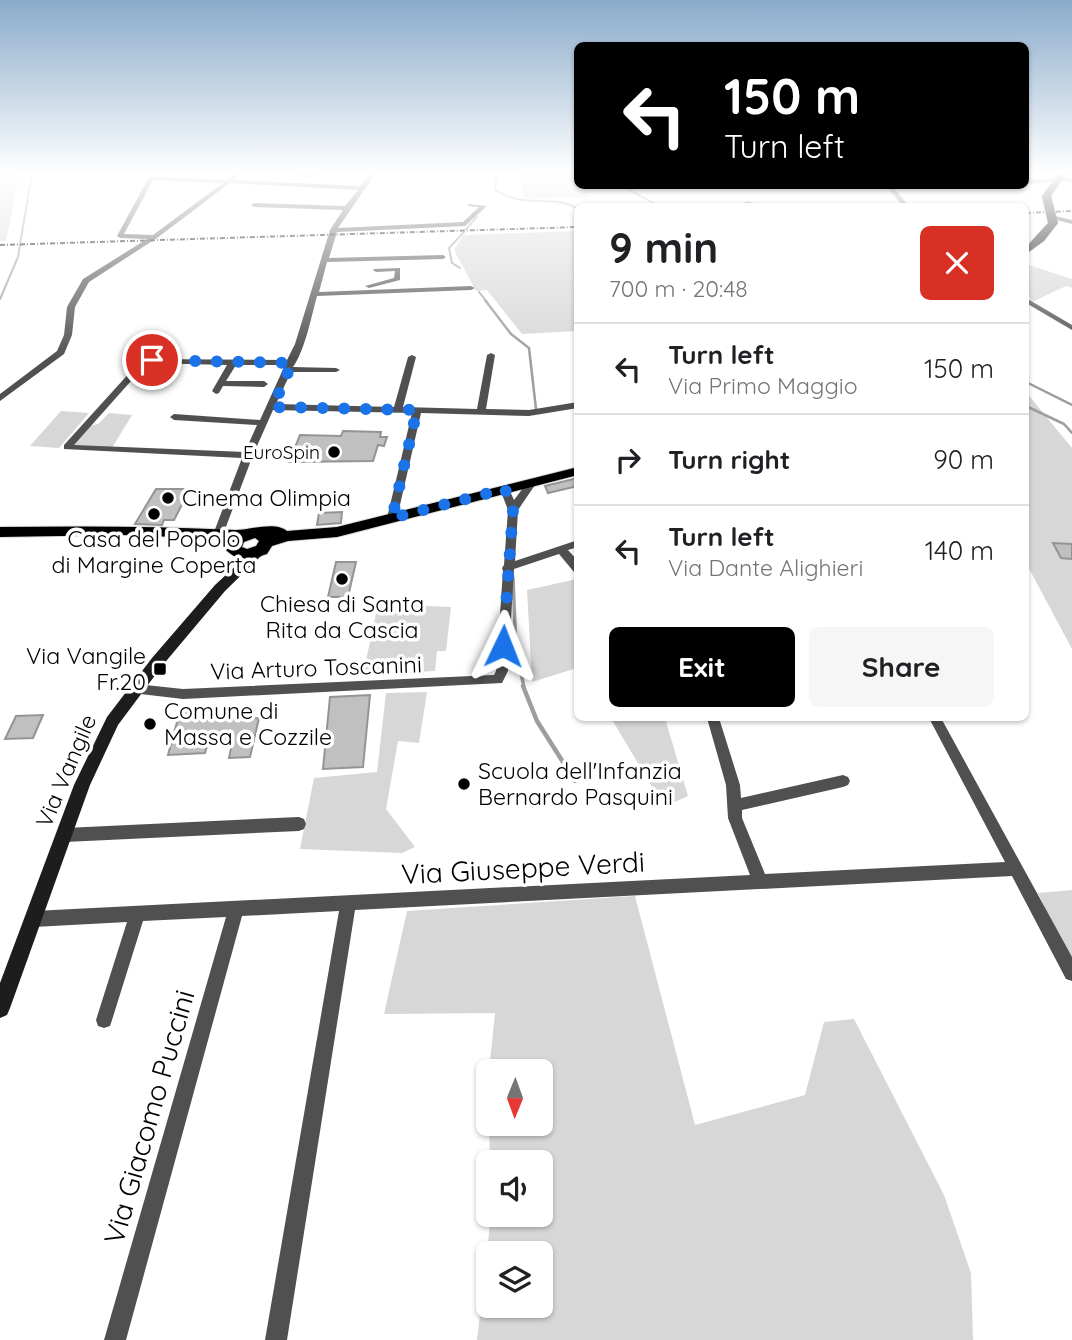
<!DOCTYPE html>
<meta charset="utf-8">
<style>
:root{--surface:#fff;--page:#f6f6f6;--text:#202124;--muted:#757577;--line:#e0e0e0;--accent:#000}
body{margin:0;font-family:Quicksand,sans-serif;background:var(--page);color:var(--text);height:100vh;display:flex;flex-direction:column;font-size:26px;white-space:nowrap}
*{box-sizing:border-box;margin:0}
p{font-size:23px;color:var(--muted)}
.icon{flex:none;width:38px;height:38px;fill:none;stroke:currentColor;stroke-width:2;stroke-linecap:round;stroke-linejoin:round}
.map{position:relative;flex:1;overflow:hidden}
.side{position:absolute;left:574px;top:203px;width:455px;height:518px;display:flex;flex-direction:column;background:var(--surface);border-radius:10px;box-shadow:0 2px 5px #0004}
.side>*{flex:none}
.hud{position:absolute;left:574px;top:42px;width:455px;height:147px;border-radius:10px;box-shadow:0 2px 5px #0004;background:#000;color:#fff;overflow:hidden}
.needle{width:46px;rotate:181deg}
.buttons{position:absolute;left:476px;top:1059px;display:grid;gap:14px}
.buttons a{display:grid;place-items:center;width:77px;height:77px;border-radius:10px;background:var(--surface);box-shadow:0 2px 5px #0004;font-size:35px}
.pin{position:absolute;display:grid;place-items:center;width:60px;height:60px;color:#fff;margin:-30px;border:4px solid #fff;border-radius:50%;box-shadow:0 2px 7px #0007}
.me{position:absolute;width:77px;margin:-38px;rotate:2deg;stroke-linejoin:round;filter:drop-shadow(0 0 5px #0008)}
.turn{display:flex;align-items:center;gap:24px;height:147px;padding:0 35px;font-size:32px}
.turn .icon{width:91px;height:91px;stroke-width:2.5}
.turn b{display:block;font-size:49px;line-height:60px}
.round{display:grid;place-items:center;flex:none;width:74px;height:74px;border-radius:10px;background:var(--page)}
.summary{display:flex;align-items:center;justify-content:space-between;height:119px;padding:0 35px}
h1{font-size:42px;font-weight:700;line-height:52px}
.cta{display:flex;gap:14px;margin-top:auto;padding:14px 35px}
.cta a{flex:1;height:80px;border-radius:10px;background:var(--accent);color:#fff;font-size:28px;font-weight:700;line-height:80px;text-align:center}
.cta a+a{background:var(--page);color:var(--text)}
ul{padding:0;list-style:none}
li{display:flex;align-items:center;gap:21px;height:91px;padding:0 35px;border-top:2px solid var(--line)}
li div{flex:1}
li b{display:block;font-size:26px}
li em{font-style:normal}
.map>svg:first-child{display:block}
.green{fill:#d7d7d7;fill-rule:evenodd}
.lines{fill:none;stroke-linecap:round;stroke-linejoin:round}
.stream-far3{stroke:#9e9e9e;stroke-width:2}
.stream-far2{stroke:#9e9e9e;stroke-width:2.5}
.stream-far1{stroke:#9e9e9e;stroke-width:3.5}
.stream{stroke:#9e9e9e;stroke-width:4.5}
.building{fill:#c0c0c0;stroke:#949494;stroke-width:2}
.primary-casing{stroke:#dbdbdb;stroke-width:2}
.street{fill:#505050;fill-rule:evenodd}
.secondary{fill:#1d1d1d;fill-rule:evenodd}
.primary{fill:#000;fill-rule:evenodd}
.rail{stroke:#000;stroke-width:2;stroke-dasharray:5 2 1 2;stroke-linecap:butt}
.route{stroke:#1a73e8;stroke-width:12;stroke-dasharray:0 21.6}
.poi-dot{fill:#000;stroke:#fff;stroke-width:2.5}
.labels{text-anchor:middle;stroke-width:7;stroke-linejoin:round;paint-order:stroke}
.far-poi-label{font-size:19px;fill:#000;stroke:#fff;text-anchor:end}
.poi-label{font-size:23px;fill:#000;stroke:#fff;text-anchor:start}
.street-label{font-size:23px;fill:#000;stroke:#fff}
.near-street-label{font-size:28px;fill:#000;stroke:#fff}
</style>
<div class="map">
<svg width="1072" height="1340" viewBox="0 0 1072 1340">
<rect width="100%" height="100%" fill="#fff"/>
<path class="green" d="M0,173H20L6,241H0Z
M577,173L578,186H585L589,197L524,199L520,174Z
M577,231V331L522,334L487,290L476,291L454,250L463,235Z
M1026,264L1072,279V288L1066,286L1032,302L1026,292Z
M1026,392L1072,448V649L1026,563Z
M61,411L89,413L59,448L30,446Z
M109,413L132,415L112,448L75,447L74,444L89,426L98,424Z
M577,579V668L532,682L527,590Z
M378,604L451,607L446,651H437L435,671L363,675Z
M427,692L419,743L398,741L386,809L415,847L402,853L300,849L314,778L377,772L386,693Z
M611,718H665L688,796L664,807Z
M1072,890V965L1038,893Z
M635,896L695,1125L805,1095L824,1022L854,1019L944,1195L971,1273L973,1340H477L491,1215L541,1214V1162H490L489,1124H541V1071H489L495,1013L384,1014L407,911ZM488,1253H541V1306H488Z"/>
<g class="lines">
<path class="stream-far3" d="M497,173L495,190C526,210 553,193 578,209
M622,186L659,206
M466,229L477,217
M460,268L452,263L449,248L464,232
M479,292L487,302
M0,299L18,257L32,173"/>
<path class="stream-far2" d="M485,300L511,334L529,348L536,409
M1026,382L1072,405
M1026,406L1064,424L1072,433"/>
<path class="stream-far1" d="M513,578L516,651L524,687"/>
<path class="stream" d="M523,686L537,721L575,781"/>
</g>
<path class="building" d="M343,431L381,432L380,437H387L384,446L378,445L373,461L289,462L300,435L341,436Z
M578,478V486L548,493L545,486Z
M156,489H190L174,520H164L162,525L135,524Z
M342,512L341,523L317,525L319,513Z
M1053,543L1072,544V559L1061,558Z
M336,562H356L348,597H328Z
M370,695L363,767L323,769L330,697Z
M218,709L215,720L259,718L250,757L229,758L232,744L207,746L205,753L168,755L180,711Z
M43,715L33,738L5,739L16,716Z"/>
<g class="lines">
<g class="primary-casing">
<path id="primary" d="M1059,173H1067L1051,196L1058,223L1044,241L1026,254V247L1048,223L1042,196Z
M578,467V475L337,537L288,541L272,546L267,554C252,559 239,563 226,550L229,539L122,535L0,537V527C79,526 157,526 236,530C250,530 275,521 287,531L337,527ZM255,538L259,541L256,546L247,549L242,547L244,542Z"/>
</g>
<path class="street" d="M237,173H243L234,180L360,186L370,173H376L338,228L463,222L479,207L468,206V204L487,206L465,226L337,232L329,258L443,255L446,257L443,259L327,262L319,292L471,286L475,288L471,290L317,296C311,318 305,350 293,367L336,368L340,370L336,372H291L276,404L394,407L408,357L412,355L416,357L403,407L477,409L487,355L491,353L495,355L486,409L529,410L578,402V408L529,416L421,413L397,518L392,521L387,518L412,413L273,410L253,455L224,532L219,535L214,532L242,458L64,449V445L142,359L287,360L295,344L330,230L343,210L254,207L251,205L254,203L345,206L358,190L230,183L157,238L89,282L75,307L72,335L64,354L0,401V394L57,351L64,335L67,307L83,279L147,239L120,238L117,236L149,177L227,180ZM153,180L223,183L153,235L124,234ZM147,363L227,365L212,391L216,394L219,393L223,386L264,387L268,384L264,381H226L236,365H285L260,420L174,414L170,417L174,420L257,425L245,452L74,445Z
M293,173H309L316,175L313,177Z
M1058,176L1072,179V183L1056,179Z
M1026,180L1055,179L1058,181L1026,184Z
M886,186H892L909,206H903Z
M746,201L764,205L765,206L744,204Z
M1051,215L1072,220V224L1049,218Z
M400,268V280L369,288L365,286L394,278L395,271L376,272L373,270L374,269Z
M1026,298L1072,325V330L1026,303Z
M532,479L537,482L518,510L515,561L578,540V547L568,550L578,561V573L574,572L559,554L514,569L508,671L502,683L183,699L132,693L130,689L132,685L136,684L183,689L494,675L496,671L503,571L502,568L504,565L508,510L500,489L502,487H508L514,500L529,480Z
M707,718H719L740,785L741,798L843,775L848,777L850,781L848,785L843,787L742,810V818L765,874L1005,862L929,718H941L1072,957V981L1066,979L1012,876L355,910L287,1340H265L339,911L242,916L126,1340H104L226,917L143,921L112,1020L110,1026L104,1028L98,1026L96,1020L127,922L34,927L28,925L26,919L28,913L34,911L750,875L728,818L726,785Z
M299,817L304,819L306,824L304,829L299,831L65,842L60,840L58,835L60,830L65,828Z"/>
<path class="secondary" d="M257,549L261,550L263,553L261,556L225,591L162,666L118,725L90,785L10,1008L7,1015L0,1018V983L74,785L107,717L152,658L215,585L253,550Z"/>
<use href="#primary" class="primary"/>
<path class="rail" d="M1026,213L1072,211
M0,245L578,227"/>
</g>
<linearGradient id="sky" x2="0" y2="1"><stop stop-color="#8aabca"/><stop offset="0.48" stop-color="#fff"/><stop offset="1" stop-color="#fff" stop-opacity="0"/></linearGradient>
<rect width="1072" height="360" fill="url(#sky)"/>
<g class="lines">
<path class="route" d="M152,360L292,363L273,407L417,410L392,518L505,489L513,510L503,646"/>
</g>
<g class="poi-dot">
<circle cx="334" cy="452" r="7"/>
<circle cx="168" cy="498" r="7"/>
<circle cx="154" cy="514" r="7"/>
<circle cx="342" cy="579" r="7"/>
<rect x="153" y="662" width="14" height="14" rx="3.5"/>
<circle cx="150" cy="724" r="7"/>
<circle cx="464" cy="784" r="7"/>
</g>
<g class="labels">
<g class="far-poi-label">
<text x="320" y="459">EuroSpin</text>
</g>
<g class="poi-label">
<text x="182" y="506">Cinema Olimpia</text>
<text x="154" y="547" text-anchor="middle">Casa del Popolo<tspan x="154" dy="26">di Margine Coperta</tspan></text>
<text x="342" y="612" text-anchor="middle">Chiesa di Santa<tspan x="342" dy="26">Rita da Cascia</tspan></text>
<text x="146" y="664" text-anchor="end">Via Vangile<tspan x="146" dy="26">Fr.20</tspan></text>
<text x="164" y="719">Comune di<tspan x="164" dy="26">Massa e Cozzile</tspan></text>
<text x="478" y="779">Scuola dell'Infanzia<tspan x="478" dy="26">Bernardo Pasquini</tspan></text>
</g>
<g class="street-label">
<text transform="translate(316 668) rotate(-2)" y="8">Via Arturo Toscanini</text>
<text transform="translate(66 771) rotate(-67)" y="8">Via Vangile</text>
</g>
<g class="near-street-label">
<text transform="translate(523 868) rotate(-3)" y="10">Via Giuseppe Verdi</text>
<text transform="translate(149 1117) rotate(-74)" y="10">Via Giacomo Puccini</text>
</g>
</g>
</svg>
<div class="buttons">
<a><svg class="needle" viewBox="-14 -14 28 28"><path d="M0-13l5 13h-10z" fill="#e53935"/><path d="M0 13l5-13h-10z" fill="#757577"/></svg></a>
<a><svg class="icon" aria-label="sound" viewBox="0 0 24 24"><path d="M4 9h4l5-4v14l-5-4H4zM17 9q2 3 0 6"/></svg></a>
<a><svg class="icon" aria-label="layers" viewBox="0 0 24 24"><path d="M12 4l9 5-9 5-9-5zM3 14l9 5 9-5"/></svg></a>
</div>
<div class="pin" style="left:152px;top:360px;background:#d93025"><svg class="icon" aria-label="arrive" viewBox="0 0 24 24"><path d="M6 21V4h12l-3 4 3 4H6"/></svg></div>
<svg class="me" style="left:503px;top:646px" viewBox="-20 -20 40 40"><path d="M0-17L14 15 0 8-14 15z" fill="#1a73e8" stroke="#fff" stroke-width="4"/></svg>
<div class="hud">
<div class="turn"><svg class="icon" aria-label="left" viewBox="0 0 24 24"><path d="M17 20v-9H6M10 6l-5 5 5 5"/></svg><div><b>150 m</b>Turn left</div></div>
</div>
<section class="side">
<div class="summary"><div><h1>9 min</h1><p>700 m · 20:48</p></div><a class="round" style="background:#d93025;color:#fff"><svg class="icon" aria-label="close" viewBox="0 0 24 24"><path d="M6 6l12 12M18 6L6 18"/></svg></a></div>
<ul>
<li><svg class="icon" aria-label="left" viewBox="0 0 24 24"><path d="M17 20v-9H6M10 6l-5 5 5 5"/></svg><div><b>Turn left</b><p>Via Primo Maggio</p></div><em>150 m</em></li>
<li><svg class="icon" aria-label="right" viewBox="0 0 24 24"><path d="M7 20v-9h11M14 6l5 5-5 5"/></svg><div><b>Turn right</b></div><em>90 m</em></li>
<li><svg class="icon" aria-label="left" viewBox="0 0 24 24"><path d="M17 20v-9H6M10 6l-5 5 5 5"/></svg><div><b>Turn left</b><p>Via Dante Alighieri</p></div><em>140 m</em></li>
</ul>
<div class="cta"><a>Exit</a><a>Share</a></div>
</section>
</div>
